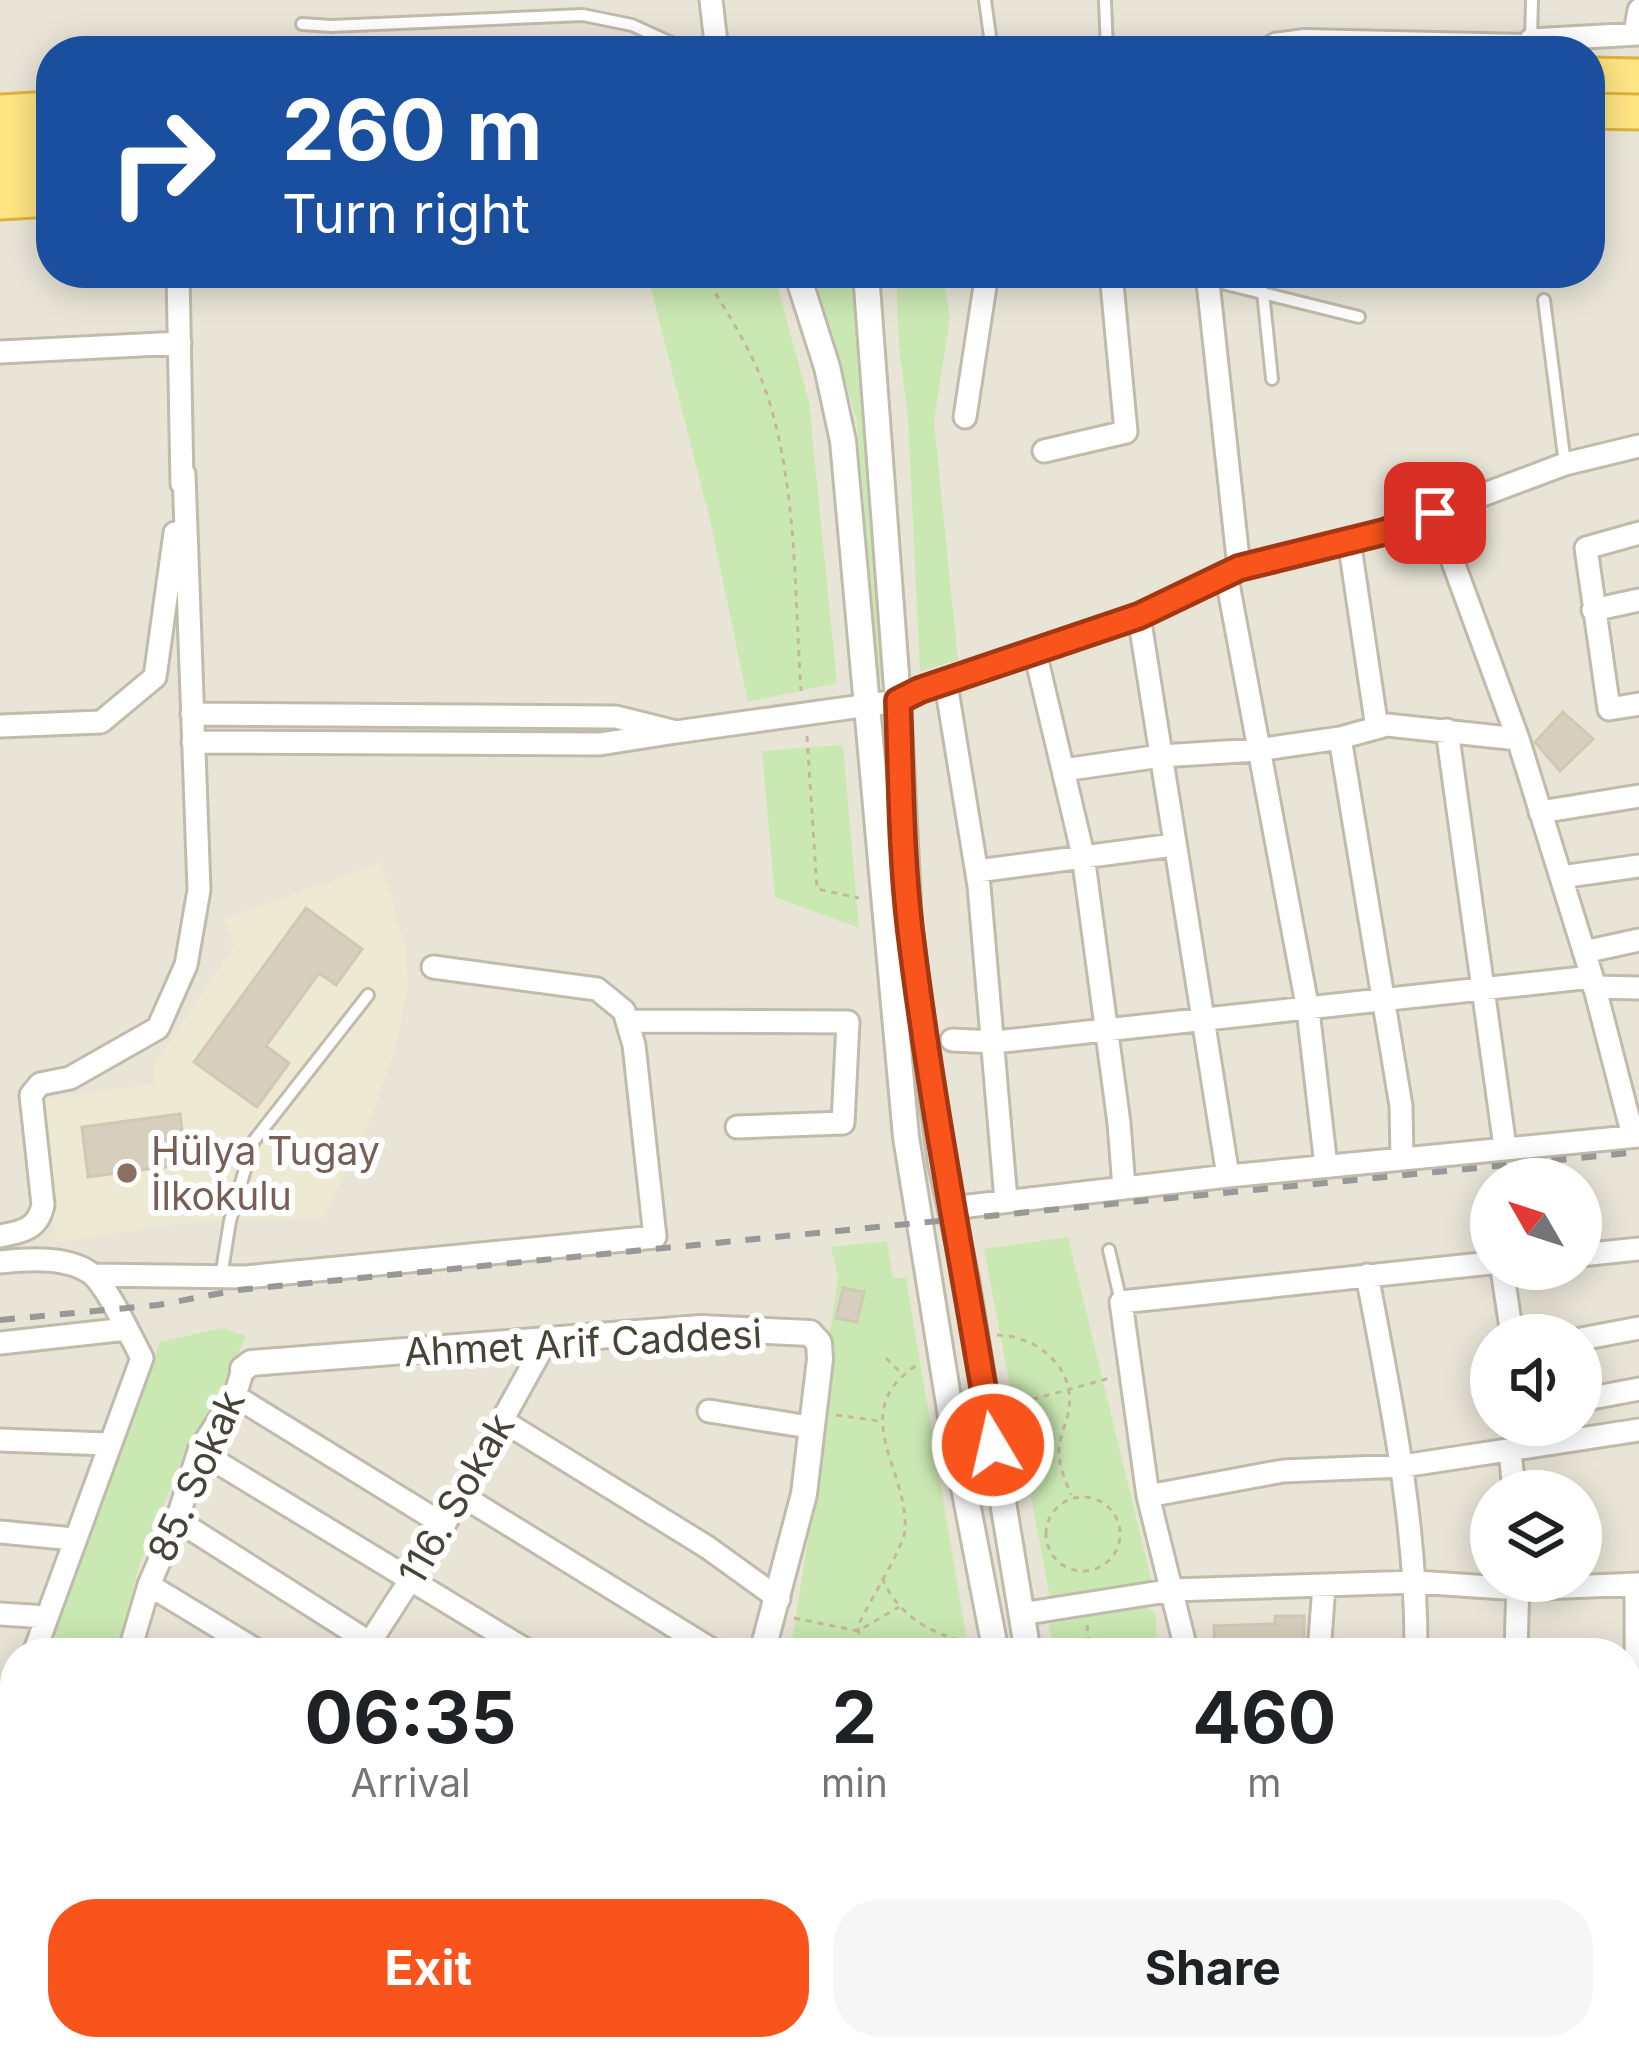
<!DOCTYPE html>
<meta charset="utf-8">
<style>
:root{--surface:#fff;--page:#f6f6f6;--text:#202124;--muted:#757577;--accent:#f9541b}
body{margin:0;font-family:Inter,sans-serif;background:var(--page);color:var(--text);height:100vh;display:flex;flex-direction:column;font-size:45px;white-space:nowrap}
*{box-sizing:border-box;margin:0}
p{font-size:39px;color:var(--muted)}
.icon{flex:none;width:66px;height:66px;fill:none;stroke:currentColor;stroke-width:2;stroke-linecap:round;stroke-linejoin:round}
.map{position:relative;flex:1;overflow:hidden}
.side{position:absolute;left:0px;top:1638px;width:1641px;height:423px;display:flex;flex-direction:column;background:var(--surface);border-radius:48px 48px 0 0;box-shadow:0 6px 30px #0003}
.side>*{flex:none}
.banner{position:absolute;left:36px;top:36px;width:1569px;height:252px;border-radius:48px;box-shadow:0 6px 30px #0003;background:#1a4fa0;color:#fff;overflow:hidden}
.needle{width:78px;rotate:309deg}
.fabs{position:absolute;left:1470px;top:1158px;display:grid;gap:24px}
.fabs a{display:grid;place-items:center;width:132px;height:132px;border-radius:50%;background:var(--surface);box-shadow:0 6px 30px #0003;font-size:60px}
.pin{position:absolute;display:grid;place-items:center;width:102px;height:102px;color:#fff;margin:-51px;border-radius:24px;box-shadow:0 6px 18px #0006}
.me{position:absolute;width:132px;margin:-66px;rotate:351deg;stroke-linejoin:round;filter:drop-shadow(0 0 9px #0008)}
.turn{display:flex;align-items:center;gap:42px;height:252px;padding:0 48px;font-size:54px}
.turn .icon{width:156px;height:156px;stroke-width:2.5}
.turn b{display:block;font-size:84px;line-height:102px}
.eta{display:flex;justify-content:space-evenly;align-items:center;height:204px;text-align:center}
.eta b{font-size:72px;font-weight:700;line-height:84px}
.button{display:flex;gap:24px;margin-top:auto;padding:24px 48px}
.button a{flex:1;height:138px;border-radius:48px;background:var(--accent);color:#fff;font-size:48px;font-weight:700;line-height:138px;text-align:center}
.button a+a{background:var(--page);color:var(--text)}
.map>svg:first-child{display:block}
.residential{fill:#e8e5d7;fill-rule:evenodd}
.education{fill:#ede9d3}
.green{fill:#cae8b2}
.building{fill:#d6cfbe;stroke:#d1c8b2;stroke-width:3}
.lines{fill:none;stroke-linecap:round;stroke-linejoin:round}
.service-casing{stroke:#c0bbab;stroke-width:16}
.minor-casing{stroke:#c0bbab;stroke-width:27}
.tertiary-casing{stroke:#c0bbab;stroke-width:30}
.trunk-casing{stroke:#ddb33a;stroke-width:39}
.path{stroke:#c2b99d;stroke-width:3;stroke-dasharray:6 6;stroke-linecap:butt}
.service{stroke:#fff;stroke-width:10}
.minor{stroke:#fff;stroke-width:21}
.tertiary{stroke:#fff;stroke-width:24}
.trunk{stroke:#fee482;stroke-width:33}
.rail{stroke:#989898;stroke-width:6;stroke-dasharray:15 15;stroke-linecap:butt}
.route-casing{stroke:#a23712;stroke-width:30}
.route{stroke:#f9541b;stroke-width:21}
.education-dot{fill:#8d6e63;stroke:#fff;stroke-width:4.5}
.labels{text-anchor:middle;stroke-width:12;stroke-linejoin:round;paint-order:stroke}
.education-label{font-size:39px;fill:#785e54;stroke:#fff;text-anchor:start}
.street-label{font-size:39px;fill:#484337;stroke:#fff}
</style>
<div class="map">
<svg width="1639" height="2060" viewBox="0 0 1639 2060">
<rect width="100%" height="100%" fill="#f4f2e9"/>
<path class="residential" d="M0,0H1639V2060H0ZM51,51H1590V273H51ZM1491,1179H1581V1269H1491ZM1491,1335H1581V1425H1491ZM1491,1491H1581V1581H1491ZM15,1653H1626V2046H15Z"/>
<path class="education" d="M381,863L405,946L408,985L396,1045L371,1119L323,1218L193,1222L56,1242L41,1099L155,1084L154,1065L234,946L225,919Z"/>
<path class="green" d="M647,273H774L809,402L837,683L748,702L712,528Z
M812,273H856L888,682L879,681L857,421Z
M896,273H943L950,318L934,421L958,660L920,671L908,417L899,347Z
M843,745L859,928L775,897L762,751Z
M1068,1237L1152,1583L1050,1597L984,1249Z
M887,1241L893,1278H906L969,1653H790L815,1494L816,1426L838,1278L831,1247Z
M222,1328L246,1336L222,1391L186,1449L140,1563L116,1653H47L160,1342Z
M1145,1606L1156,1613L1157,1653H1055L1049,1624Z
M15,1737V1878L0,1910V1771Z
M991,2046H1035L1037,2060H996Z"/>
<path class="building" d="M1563,712L1593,739L1560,771L1535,742Z
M306,908L362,949L336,985L319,973L266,1046L289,1063L257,1107L194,1062Z
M180,1114L186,1164L88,1177L82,1127Z
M843,1288L864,1292L857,1322L836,1318Z
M1275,1616H1304V1647L1271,1648L1272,1653H1215L1214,1626L1275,1624Z"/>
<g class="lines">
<g class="service-casing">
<path id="service" d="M985,0L992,51
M1105,0L1107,51
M302,24L331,26L583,15L632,25L689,51
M1255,51L1274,39L1304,35L1531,40L1532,0
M1210,280L1359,317
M1263,292L1272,379
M1544,300L1565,464
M1109,1250L1121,1302
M221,1277L230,1221L253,1142L368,995"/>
</g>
<g class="minor-casing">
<path id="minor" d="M711,0L717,51
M1635,33L1639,10
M1527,51L1531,40L1639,34
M178,273L182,484
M1207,273L1239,568
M0,352L180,343
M965,417L987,273
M1044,451L1126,432L1111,273
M1435,513L1518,739
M1639,533L1586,548L1609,709L1639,704
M1349,540L1377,728
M1226,573L1308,1010L1326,1166
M1593,610L1639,600
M1139,616L1228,1176
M1035,652L1063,770
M946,684L979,886L1006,1200
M192,714L616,717L676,732L600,744L193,742
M0,726L101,722L155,677L175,533
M1447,730L1505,1147
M676,732L898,701L920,690L1139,616L1239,568L1384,532L1565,464L1639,446
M1340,738L1401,1106L1402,1158
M1540,812L1639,796
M977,871L1174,845
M1561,877L1639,866
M1584,952L1639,940
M1594,987L1639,988
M627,1021L848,1022L843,1123L737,1127
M952,1040L995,1042L1592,977
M1124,1188L1119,1123L1083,855L1063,770L1161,756L1257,750L1340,738L1387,725L1518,739L1592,977L1633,1136
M951,1208L1228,1176L1639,1136
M0,1236C22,1232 38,1229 43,1205L31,1095L40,1084L70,1078L158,1028L186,965L199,890L184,474
M1581,1255L1639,1249
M0,1262C28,1259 70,1256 93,1275C108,1288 132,1339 142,1358L34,1653
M1502,1269L1512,1335
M93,1275L245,1277L655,1237L634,1045L624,1011L597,989L433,967
M1367,1275C1391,1401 1417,1524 1416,1653
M1581,1339L1639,1328
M0,1343L127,1329
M235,1396L444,1525
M1581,1400L1639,1389
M709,1411L809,1427
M503,1421L707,1547L779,1599
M0,1440L107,1444
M1510,1450L1514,1491
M199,1451L531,1653
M461,1495L717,1653
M1148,1496L1283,1471L1403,1466L1639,1430
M177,1520L386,1653
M0,1532L74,1539
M1636,1584L1637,2060
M149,1585L261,1653
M0,1614L47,1617
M1021,1614L1173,1590L1416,1582L1519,1589L1639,1584
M129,1653L149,1585L177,1520L199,1451L235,1396L243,1369
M363,1653L434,1543L545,1343
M1187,1653L1148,1496L1121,1302L1491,1263
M1319,1653L1324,1585
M1516,1653L1518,1581
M0,1737L15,1700
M0,1932L15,1901
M0,1966L15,1974
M147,2046L173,2060
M433,2046L452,2060
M552,2060L564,2046
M711,2060L722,2046
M1173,2060V2046
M1284,2060L1286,2046
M1393,2060L1394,2046
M1484,2060L1485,2046"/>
</g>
<g class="tertiary-casing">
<path id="tertiary" d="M797,273L827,367L843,441L906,1137L955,1441L996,1653
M866,273L898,701L909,924L941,1163L966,1279L1028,1653
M243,1369L251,1363L701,1328L810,1333L819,1343L820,1359L804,1494L762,1653
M874,2046L893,2060
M1059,2046L1061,2060
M1101,2046L1104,2060"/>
</g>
<g class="trunk-casing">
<path id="trunk" d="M1590,75L1639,76
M1590,111L1639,112
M0,112L51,109
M0,139L51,136
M0,171L51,168
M0,202L51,199"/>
</g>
<path class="path" d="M703,273C723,306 747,342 761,378C798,474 794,590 801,691
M807,736L817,889L859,898
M997,1335C1036,1336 1075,1366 1069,1409C1067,1422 1060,1435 1059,1448C1058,1464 1065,1480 1071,1495
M886,1358L902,1374
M1009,1406L1110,1378
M836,1415L880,1421
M1046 1534a37 37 0 1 1 74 0a37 37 0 1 1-74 0Z
M882,1578C899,1617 931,1634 971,1643
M794,1618L858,1631L899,1607
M1087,1625L1090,1653
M874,1653L858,1631L859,1624C869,1602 904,1547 905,1530C909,1470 845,1412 917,1365"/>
<use href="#service" class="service"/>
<use href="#minor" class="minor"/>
<use href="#tertiary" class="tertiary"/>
<use href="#trunk" class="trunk"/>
<path class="rail" d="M0,1320L158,1305L238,1290L1639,1152"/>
</g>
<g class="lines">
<g class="route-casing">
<path id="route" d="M993,1445C965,1273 931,1103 910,930C901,855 901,777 898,701L920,690L1139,616L1239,568L1384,532L1435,513"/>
</g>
<use href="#route" class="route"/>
</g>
<circle class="education-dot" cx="127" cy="1173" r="12"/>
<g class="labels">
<g class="education-label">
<text x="151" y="1165">Hülya Tugay<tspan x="151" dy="45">İlkokulu</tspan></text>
</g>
<g class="street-label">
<text transform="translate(583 1343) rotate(-3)" y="14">Ahmet Arif Caddesi</text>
<text transform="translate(196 1476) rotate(-66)" y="14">85. Sokak</text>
<text transform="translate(456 1499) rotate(-60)" y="14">116. Sokak</text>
</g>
</g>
</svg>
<div class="fabs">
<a><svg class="needle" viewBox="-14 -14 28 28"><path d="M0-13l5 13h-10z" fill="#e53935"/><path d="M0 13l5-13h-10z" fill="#757577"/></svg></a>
<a><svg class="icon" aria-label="sound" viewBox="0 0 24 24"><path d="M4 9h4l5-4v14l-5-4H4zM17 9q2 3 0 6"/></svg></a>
<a><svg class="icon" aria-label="layers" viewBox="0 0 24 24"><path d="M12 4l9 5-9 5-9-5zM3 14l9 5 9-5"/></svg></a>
</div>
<div class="pin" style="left:1435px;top:513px;background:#d93025"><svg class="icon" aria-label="arrive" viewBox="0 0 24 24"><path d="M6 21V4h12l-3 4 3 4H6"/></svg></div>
<svg class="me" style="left:993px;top:1445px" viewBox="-20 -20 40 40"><circle r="17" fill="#f9541b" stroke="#fff" stroke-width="3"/><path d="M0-11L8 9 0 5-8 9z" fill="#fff"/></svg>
<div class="banner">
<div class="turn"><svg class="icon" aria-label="right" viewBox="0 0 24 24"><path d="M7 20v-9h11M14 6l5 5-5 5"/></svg><div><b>260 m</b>Turn right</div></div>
</div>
<section class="side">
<div class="eta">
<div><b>06:35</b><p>Arrival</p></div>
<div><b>2</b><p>min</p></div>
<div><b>460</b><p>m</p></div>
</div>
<div class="button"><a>Exit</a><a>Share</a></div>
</section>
</div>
